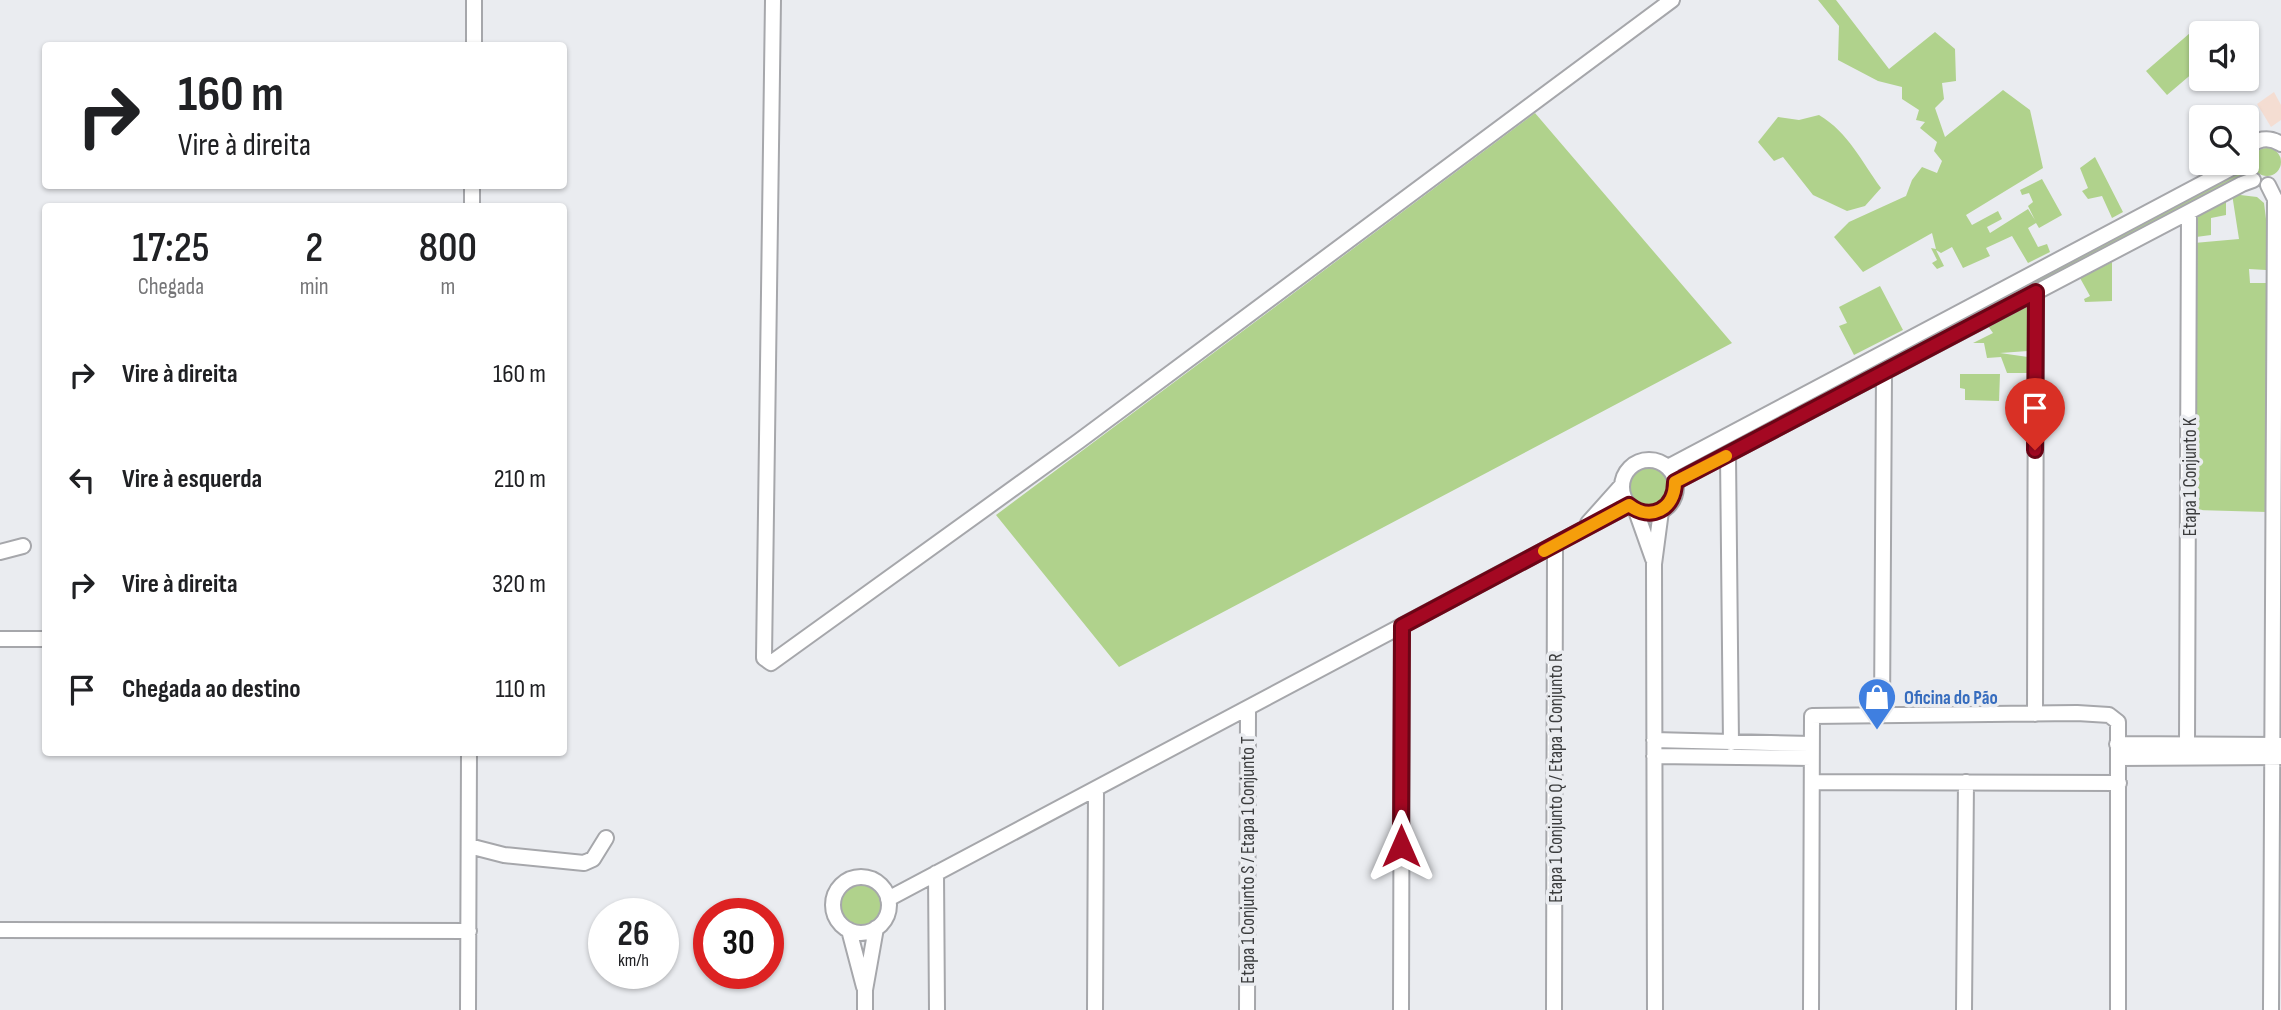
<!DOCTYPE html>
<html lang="pt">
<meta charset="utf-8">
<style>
:root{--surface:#fff;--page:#f2f2f2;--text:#202124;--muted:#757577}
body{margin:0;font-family:"Sofia Sans Condensed",sans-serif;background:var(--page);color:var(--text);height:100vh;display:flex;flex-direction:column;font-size:26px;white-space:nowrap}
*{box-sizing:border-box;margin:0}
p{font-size:23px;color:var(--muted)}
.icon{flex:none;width:38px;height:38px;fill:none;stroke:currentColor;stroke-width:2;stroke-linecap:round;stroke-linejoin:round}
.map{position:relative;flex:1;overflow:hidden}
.drawer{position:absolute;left:42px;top:203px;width:525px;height:553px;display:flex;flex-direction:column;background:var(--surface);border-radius:7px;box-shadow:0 2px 5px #0004}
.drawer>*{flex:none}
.hud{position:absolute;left:42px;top:42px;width:525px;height:147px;border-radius:7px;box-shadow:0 2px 5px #0004;background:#fff;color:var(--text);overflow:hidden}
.fabs{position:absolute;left:2189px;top:21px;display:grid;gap:14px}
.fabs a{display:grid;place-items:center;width:70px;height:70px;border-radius:7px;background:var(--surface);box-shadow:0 2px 5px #0004;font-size:35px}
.speed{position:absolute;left:588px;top:898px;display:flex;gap:14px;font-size:35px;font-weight:700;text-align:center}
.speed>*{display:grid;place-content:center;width:91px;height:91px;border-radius:50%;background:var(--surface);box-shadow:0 2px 5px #0004;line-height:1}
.speed small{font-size:18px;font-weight:400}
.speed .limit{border:10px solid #d22;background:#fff;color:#111}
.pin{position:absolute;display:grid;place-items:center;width:60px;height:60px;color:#fff;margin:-72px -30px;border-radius:50% 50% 50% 0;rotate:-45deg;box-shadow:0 0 7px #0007}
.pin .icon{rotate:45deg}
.me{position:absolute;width:77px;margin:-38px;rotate:0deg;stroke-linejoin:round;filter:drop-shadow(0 0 5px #0008)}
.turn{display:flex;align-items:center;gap:24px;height:147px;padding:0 21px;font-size:32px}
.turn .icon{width:91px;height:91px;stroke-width:2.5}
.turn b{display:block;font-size:49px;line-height:60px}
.eta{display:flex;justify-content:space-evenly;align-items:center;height:119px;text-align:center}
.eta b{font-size:42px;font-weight:600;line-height:49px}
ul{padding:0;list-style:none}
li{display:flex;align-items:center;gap:21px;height:105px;padding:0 21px}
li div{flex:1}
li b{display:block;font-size:26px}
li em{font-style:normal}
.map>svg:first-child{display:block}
.industrial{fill:#f4ddd2}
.green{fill:#b0d28c}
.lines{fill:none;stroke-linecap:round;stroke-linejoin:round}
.minor-casing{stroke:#a6a7ab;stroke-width:18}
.minor{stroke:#fff;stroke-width:14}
.route-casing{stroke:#6b0516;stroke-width:18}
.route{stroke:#a40822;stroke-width:12}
.slow{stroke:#f59e0b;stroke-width:12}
.labels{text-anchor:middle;stroke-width:7;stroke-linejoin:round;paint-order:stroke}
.street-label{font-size:19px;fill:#3b3c3d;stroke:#eaecf0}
.shop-label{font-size:19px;font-weight:bold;fill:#366cbe;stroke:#eaecf0;text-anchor:start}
</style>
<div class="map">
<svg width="2281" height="1010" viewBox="0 0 2281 1010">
<rect width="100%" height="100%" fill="#eaecf0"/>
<path class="industrial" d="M2274,92L2281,105V120L2271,127L2257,104Z"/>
<path class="green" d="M1818,0H1836L1889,69L1935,32L1955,49L1956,81L1942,83L1944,99L1935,108L1945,137L2003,90L2030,110L2043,168L1966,215L1972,225L1998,211L2002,219L1987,227L1990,233L2028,209L2035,220L2028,206L2033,202L2029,193L2022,195L2020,190L2042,179L2062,215L2039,228L2036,223L2028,228L2038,247L2047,244L2050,252L2028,263L2012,236L1986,248L1990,256L1963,268L1952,247L1941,253L1936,250L1944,266L1937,269L1932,263L1937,260L1931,248L1936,249L1932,233L1863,272L1834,237L1849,222L1906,196L1912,180L1922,167L1937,173L1942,161L1934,151L1937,142L1920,128L1925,122L1916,120L1919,110L1902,99V87L1878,81L1838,60L1839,26Z
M2190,33L2201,46V66L2167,95L2146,71Z
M1535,113L1732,343L1119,667L996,515Z
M1819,115C1849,133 1861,161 1881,188L1865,206L1847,211L1813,195L1783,157L1774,161L1758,142L1778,117L1799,120Z
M2253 162a14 14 0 1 1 28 0a14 14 0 1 1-28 0Z
M2095,157L2123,212L2112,218L2102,196L2088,199L2082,191L2088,188L2080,168Z
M2240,170L2243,175L2027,290L2024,284Z
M2232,194L2257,197L2264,203L2267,227L2266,270L2249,269L2250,283H2266L2267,512L2196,510L2194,243L2239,239Z
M2226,201V215L2211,218V235L2196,237L2194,216Z
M2112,262V301L2085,302L2084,299L2090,296L2080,278Z
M1880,286L1903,330L1854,355L1839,326L1847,323L1839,307Z
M2013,290L2016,296L1875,370L1872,367Z
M2028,306V351L2000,353L2028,357L2029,373H2007L2001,357L1987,358L1984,343H1973L1993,333L1988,326Z
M1861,371L1864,376L1679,474L1677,468Z
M1960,374H2000L1999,401L1965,400V389L1960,388Z
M1628 487a21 21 0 1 1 42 0a21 21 0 1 1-42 0Z
M839 905a22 22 0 1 1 44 0a22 22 0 1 1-44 0Z"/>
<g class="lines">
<g class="minor-casing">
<path id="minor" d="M773,0L764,658L771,663L1079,441L1672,0
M474,46V0
M2247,150C2255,138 2269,136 2281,144
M2268,185L2275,199L2271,1010
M472,206V186
M1728,455L1731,743
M1622 487a27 27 0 1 1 54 0a27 27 0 1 1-54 0Z
M1668,467L2241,163
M1675,482L2242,184L2253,180
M1636,511L1653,559
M1588,523L1622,485
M0,552L23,546
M0,639H46
M2035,714L2036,292
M1882,715L1884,373
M1654,740L1811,744
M2187,743L2189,212
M2117,744L2280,745
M1654,756L1811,758
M2118,758L2281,757
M1812,782L2119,783
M469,846L504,855L584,863L593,859L606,838
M936,873L937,1010
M833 905a28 28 0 1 1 56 0a28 28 0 1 1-56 0Z
M888,899L1629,505
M0,930L469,931
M849,930L864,987
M468,1010L469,752
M865,1010V990L876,928
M1095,1010L1096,789
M1247,1010L1248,710
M1401,1010L1402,626
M1554,1010L1555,545
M1655,1010L1654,564L1661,511
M1811,1010L1812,716L2077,713L2109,715L2118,722V1010
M1964,1010L1966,782"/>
</g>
<use href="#minor" class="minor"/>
</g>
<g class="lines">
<g class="route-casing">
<path id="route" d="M1401,846L1402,626L1629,505C1651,522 1675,509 1675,482L2036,292L2035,450"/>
</g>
<use href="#route" class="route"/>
<path class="slow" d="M1544,551L1629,505C1651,522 1675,509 1675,482L1726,456"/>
</g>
<defs>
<g id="shop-pin" transform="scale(2.0125)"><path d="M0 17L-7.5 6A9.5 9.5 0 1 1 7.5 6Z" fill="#3f7fe0" stroke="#eaecf0"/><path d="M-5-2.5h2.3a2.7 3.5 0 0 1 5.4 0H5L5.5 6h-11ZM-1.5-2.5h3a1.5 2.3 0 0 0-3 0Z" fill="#fff"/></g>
</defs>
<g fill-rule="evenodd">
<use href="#shop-pin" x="1877" y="697"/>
</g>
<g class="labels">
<g class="street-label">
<text transform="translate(2189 477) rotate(-90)" y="7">Etapa 1 Conjunto K</text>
<text transform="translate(1555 778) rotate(-90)" y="7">Etapa 1 Conjunto Q / Etapa 1 Conjunto R</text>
<text transform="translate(1247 860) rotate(-90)" y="7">Etapa 1 Conjunto S / Etapa 1 Conjunto T</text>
</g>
<g class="shop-label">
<text x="1904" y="704">Oficina do Pão</text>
</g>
</g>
</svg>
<div class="fabs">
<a><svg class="icon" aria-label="sound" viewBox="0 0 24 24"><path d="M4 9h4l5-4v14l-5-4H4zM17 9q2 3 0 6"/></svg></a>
<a><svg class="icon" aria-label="search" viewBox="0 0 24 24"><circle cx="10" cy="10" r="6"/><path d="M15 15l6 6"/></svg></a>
</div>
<div class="speed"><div>26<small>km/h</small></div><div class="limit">30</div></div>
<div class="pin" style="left:2035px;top:450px;background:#d93025"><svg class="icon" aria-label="arrive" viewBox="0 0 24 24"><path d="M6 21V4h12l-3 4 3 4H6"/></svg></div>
<svg class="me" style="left:1401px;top:846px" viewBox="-20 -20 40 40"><path d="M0-17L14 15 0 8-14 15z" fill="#a40822" stroke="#fff" stroke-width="4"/></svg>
<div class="hud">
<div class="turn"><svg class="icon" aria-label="right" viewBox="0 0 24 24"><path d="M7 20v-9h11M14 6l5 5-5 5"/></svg><div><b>160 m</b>Vire à direita</div></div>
</div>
<section class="drawer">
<div class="eta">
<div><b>17:25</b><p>Chegada</p></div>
<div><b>2</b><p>min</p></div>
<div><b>800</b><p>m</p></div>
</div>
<ul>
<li><svg class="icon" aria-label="right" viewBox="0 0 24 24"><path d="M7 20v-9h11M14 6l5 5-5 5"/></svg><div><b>Vire à direita</b></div><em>160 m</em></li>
<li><svg class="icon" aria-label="left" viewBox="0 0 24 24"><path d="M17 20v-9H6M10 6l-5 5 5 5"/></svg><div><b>Vire à esquerda</b></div><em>210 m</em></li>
<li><svg class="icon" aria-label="right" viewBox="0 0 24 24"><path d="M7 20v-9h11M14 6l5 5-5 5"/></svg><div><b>Vire à direita</b></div><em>320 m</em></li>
<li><svg class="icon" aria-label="arrive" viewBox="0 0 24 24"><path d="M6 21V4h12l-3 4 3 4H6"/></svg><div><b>Chegada ao destino</b></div><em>110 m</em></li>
</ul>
</section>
</div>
